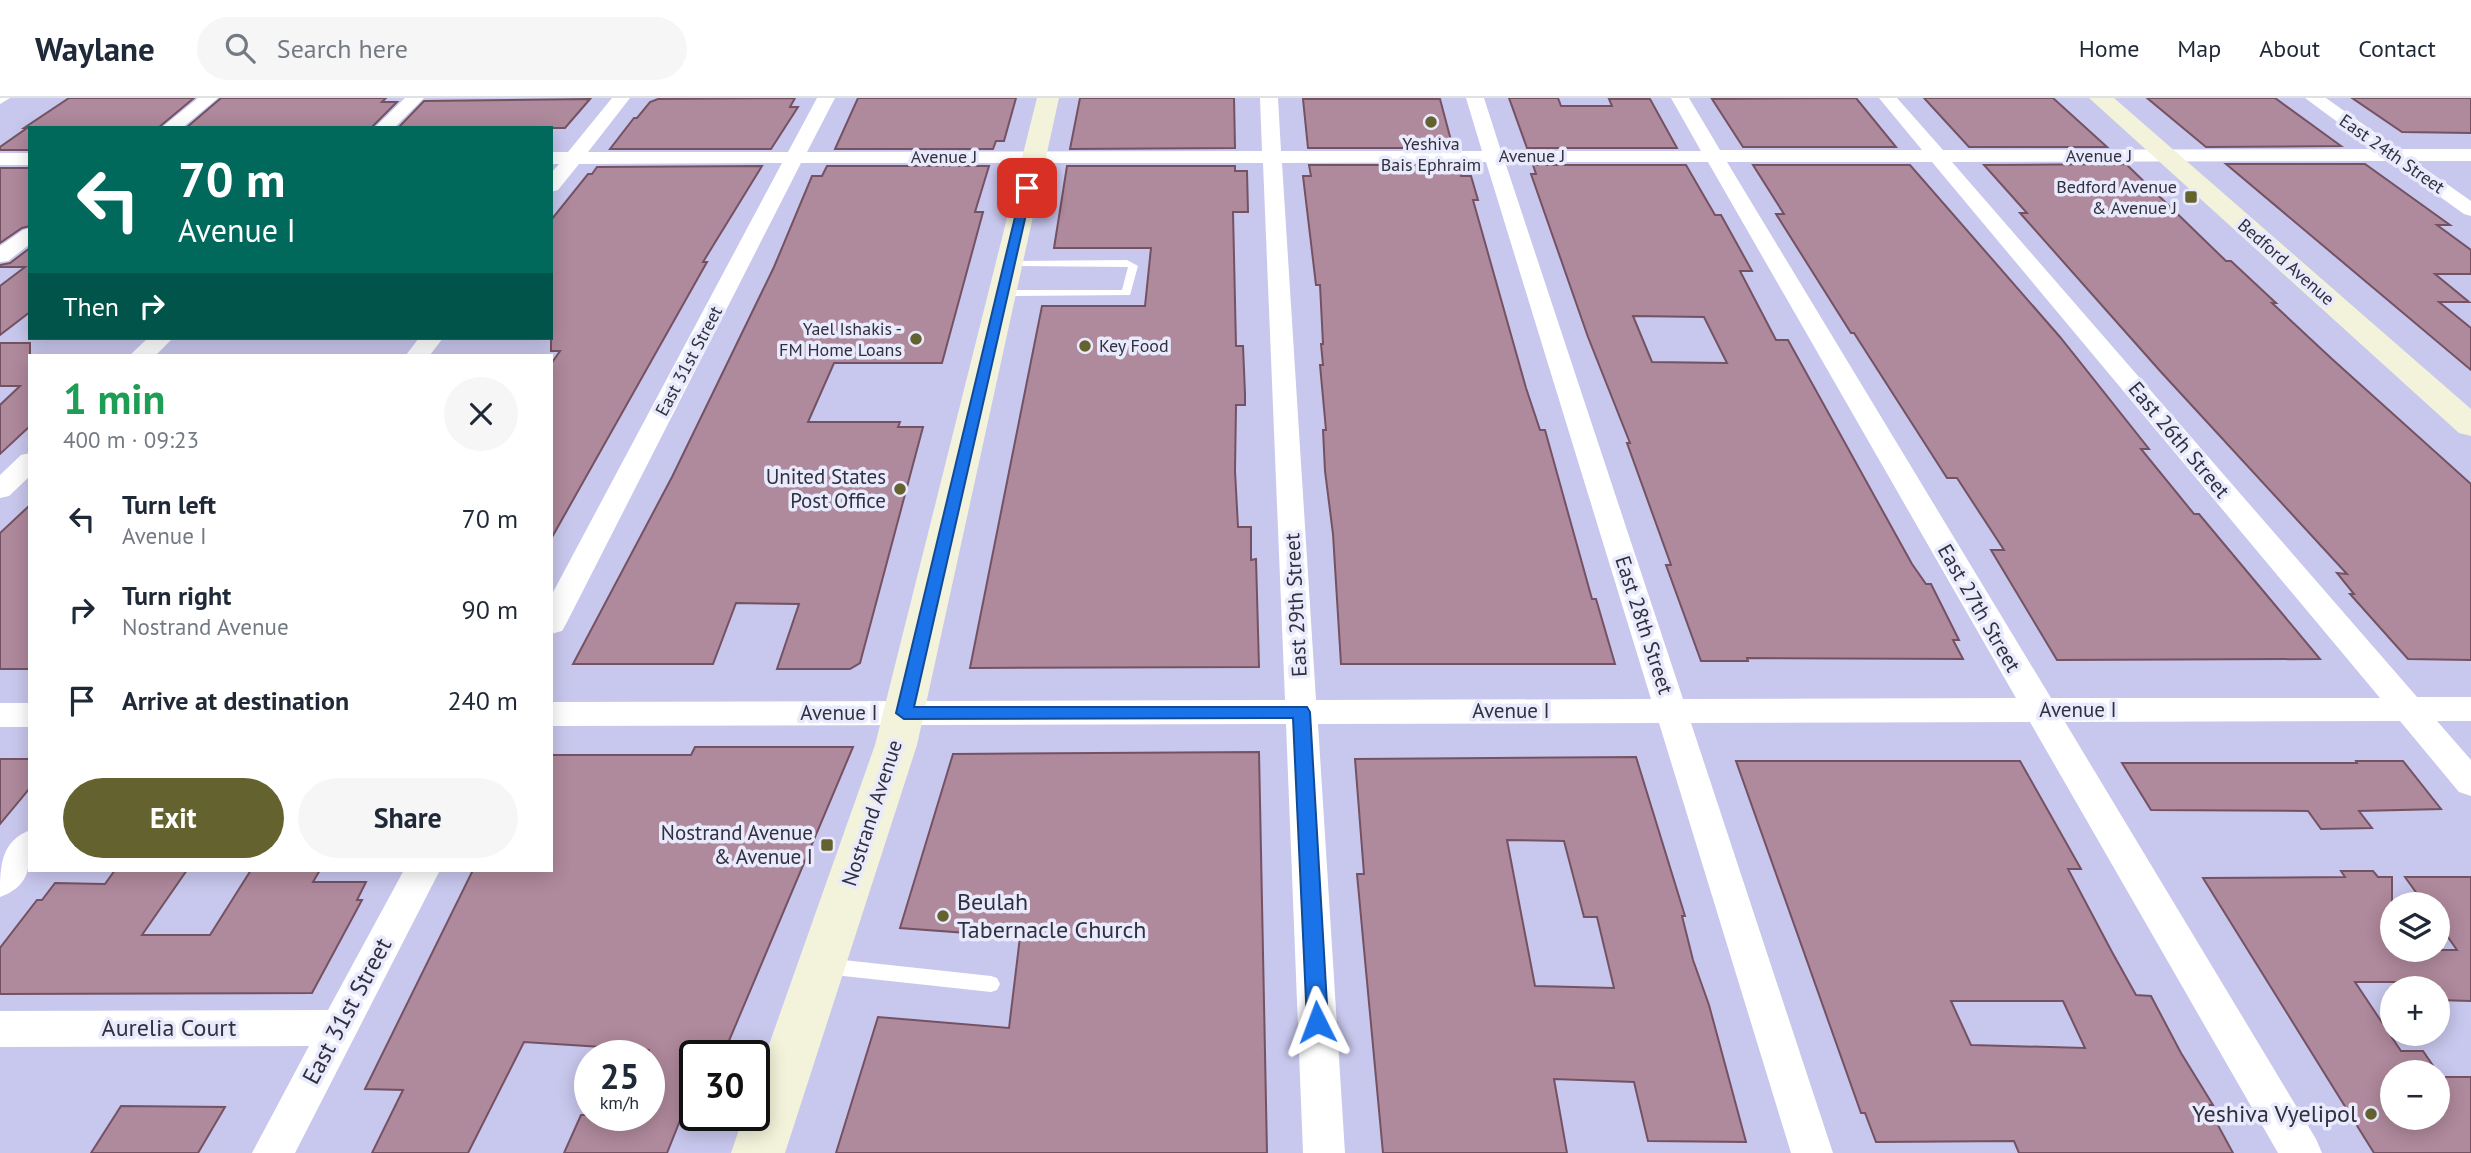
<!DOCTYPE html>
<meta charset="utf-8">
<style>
:root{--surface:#fff;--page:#f6f6f7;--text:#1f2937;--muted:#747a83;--line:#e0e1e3;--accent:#646330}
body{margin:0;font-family:"PT Sans",sans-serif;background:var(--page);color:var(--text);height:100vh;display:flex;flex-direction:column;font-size:26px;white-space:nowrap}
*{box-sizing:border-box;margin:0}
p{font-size:23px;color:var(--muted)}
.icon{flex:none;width:38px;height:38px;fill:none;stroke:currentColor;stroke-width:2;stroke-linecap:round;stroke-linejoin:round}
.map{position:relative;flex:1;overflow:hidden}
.details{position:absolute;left:28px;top:256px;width:525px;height:518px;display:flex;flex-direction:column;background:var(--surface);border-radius:0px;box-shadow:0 4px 18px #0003}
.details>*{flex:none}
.banner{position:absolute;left:28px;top:28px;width:525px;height:214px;border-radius:0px;box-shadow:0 4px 18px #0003;background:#00695c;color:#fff;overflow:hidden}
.controls{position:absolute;left:2380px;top:794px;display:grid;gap:14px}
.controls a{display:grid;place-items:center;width:70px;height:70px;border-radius:50%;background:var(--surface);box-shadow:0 4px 18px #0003;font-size:35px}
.speed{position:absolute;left:574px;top:942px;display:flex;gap:14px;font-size:35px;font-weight:700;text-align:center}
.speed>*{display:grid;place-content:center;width:91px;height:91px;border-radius:50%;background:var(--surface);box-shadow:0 4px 18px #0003;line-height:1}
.speed small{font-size:18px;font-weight:400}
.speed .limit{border:4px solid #111;border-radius:10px;background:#fff;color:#111}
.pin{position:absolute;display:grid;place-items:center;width:60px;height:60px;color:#fff;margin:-30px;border-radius:14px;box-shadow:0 4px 10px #0006}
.me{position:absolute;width:77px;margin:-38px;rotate:357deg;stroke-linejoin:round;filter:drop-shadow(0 0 5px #0008)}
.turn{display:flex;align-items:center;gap:24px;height:147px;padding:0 35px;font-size:32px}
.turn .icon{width:91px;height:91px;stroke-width:2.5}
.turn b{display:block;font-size:49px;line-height:60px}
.then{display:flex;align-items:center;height:66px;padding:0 35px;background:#0003;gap:14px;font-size:26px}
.round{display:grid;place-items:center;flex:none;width:74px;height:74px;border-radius:37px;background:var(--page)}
.head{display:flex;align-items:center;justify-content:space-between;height:119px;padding:0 35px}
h1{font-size:42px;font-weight:700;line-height:52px;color:#1e9e55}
.cta{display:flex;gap:14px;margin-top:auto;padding:14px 35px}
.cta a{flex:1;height:80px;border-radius:42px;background:var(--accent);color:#fff;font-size:28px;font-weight:700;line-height:80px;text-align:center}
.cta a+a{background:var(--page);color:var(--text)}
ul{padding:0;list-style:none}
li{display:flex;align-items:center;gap:21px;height:91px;padding:0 35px}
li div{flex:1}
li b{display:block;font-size:26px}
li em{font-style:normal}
header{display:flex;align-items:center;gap:42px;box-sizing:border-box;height:98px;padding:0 35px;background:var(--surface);border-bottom:2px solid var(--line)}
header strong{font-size:33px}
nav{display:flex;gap:38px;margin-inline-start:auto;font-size:24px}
.search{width:490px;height:63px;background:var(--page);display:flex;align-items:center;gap:18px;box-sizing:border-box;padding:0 24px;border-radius:38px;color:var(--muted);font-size:26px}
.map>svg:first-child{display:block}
.building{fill:#af899c;stroke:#745263;stroke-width:2;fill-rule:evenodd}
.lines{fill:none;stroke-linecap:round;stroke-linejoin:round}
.lane{fill:#fff;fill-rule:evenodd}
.street{fill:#fff;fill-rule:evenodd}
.secondary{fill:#f3f2da;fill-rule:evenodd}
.route{fill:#1a73e8;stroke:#114b97;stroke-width:2}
.poi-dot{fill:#646330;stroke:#eaeafd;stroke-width:2.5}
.labels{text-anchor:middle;stroke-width:7;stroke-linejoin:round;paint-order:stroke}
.far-poi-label{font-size:18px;fill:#31303f;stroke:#eaeafd;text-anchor:end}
.far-street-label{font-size:18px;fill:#31303f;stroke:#eaeafd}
.street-label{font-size:21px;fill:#31303f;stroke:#eaeafd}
.poi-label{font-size:21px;fill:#31303f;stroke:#eaeafd;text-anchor:end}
.near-poi-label{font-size:24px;fill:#31303f;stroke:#eaeafd;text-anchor:start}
.near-street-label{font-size:24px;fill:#31303f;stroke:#eaeafd}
</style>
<header>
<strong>Waylane</strong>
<div class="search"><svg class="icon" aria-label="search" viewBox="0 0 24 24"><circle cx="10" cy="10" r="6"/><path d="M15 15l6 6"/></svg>Search here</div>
<nav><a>Home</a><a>Map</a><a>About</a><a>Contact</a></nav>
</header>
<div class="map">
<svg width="2471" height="1055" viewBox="0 0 2471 1055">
<rect width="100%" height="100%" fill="#c8c7ed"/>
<path class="building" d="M69,0H194L158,30H30V52H0V49L27,30H24Z
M221,0H386L382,4H397L371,30H186Z
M795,0L790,9H798L771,51H610L634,20H637L650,4L658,1Z
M858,0H1016L1004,43H996L993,51H835Z
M1080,0H1234L1235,50L1070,51Z
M1509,0H1558L1561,8H1612L1609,1H1650L1677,50H1527Z
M1856,0L1896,49H1743L1712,1Z
M1924,0H2053L2107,49H1969Z
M2147,0H2275L2341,48L2206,49Z
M2352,0H2471V35L2402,34Z
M590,1L565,30H398L424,3Z
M1303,1H1440L1453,50H1308Z
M2126,66L2226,163H2231L2276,205H2272L2332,261L2471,386V562L2408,561L2350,496H2354L2337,475L2347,476L2161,274L2020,115H2027L1984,67Z
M2226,66H2365L2450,127H2437L2471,152V176H2435L2469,204H2439L2471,230V272Z
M1309,67H1458L1461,78H1471L1478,102H1473L1526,290L1540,332H1545L1592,501H1596L1615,566H1341L1333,436L1325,373L1323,332H1326L1320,267H1323L1321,246H1323L1320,187H1316L1303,78H1311Z
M1533,67H1686L1715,117H1721L1752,173H1740L1776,242H1788L1912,466L1926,486H1931L1959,542H1953L1963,561L1747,560L1748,563H1701L1666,467H1671L1627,345H1630L1588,239L1531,76H1536ZM1633,218L1704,219L1727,265L1652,264Z
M1753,67H1910L2060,239L2149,351H2141L2194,416H2199L2320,561L2057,562L1991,452H2004L1957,380H1947L1854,235H1851L1776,116H1784Z
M762,68L703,164H707L551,441V266L560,253H551V122L588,76H592L597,69Z
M827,68H989L975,114H983L942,265H834L808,324H900L898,329H923L860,565L850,571H777L799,506L736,505L713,566H573L672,379L774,169L812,78H822Z
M1067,68H1235V73H1247L1248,114H1233L1236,248H1243L1245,296V307H1236L1235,373L1238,429H1251V462L1256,461L1259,569L970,570L1042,208H1145L1151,150H1054Z
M0,70H30V128L22,130L0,145Z
M30,150V214L0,237V188L25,169H0V167L10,165Z
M0,245H30V328L0,356V307L20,288H0Z
M30,407V571H0V435Z
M695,649H853L723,957L695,955V985L667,1055H564L581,1017H649V952L524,944L468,1055H372L403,992L365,991L473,772H551V657H691Z
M1259,654L1267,1055H836L878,919L1009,930L1020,839L900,830L953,656Z
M1636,659L1685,818H1682L1693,862L1709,907L1746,1044L1648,1043L1634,984L1554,981L1567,1055H1383L1357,776H1364L1355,661ZM1507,742L1564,743L1584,819H1597L1614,890L1535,888Z
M0,661H30V690L0,726Z
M1736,663H2020L2081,771H2068L2112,854L2136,897L2151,898L2181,955L2213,1007H2207L2233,1055H2019L2014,1043L1876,1044L1865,1015H1861ZM1951,903H2063L2085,950L1971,947Z
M2356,663H2403L2441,711L2359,713L2372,730L2321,731L2308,713L2151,712L2122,665H2357Z
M115,772H187L142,837H210L251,772H320L313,784H366L357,802H362L312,895L0,896V850L37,802H42L55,785L105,786Z
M2341,773H2373L2378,779H2392V852H2457L2438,825V805L2423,804L2405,779H2471V903L2438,902V891H2426L2421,884H2355L2401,953H2423L2438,975H2392V1020H2438V979H2471V1055H2374L2203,780L2345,779Z
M121,1008L225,1009L198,1055H91Z"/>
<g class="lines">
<path class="lane" d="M1127,162L1138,168L1130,197L1002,198L997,195L1002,192H1122L1128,169L1009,168L1004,165L1005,163Z
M825,860L991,878L997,880L1000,886L997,892L991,894L825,876L819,873L816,868L819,863Z"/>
<path class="street" d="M0,0H10L0,6Z
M198,0H218L182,30H161Z
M405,0H424L394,30H374Z
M612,0H630L588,54H788L817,0H835L807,54L1262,53L1260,0H1278L1281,53H1482L1466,0H1484L1501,53H1701L1671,0H1689L1720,52H1922L1879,0H1897L1943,52L2374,51L2305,0H2326L2398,51H2471V63H2414L2471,103V118L2464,116L2390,63L1952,64L2417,599H2471V623H2437L2471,662V698L2459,694L2400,623L2065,624L2316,1041L2322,1055H2278L2030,624L1691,625L1833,1055H1791L1659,625L1318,626L1345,1055H1303L1286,626L551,628V604L1285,602L1263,65H801L566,526L562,533L551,536V498L782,65L579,66L558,92L551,94V75L559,66H551V54H568ZM1486,64L1651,601L1316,602L1282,65ZM1505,64H1708L2016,600L1683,601ZM1727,64H1932L2380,600H2051Z
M0,55H30V67H0Z
M30,130V146L8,163L0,164V148L23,132Z
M148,240H173L156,257H130Z
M419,240H443L430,257H406Z
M30,355V378L9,398L0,400V377L21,357Z
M0,605H30V629H0Z
M30,732C30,762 34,787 0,799C0,769 0,744 30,732Z
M404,772H440L295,1055H252L309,948L0,949V913L328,912Z"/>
<path class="secondary" d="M1037,0H1059L917,647L785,1055H731L744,1017H754V989L875,647Z
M2089,0H2114L2471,311V338L2459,335Z"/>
</g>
<path class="route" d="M1027,87L1032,90L914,609H1307L1310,614L1328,924L1325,930L1317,933L1310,930L1307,924L1293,620L904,621L896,615L1022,90Z"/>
<g class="poi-dot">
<circle cx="1431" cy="24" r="7"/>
<rect x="2184" y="92" width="14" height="14" rx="3.5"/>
<circle cx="916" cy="241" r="7"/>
<circle cx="1085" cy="248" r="7"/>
<circle cx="900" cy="391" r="7"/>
<rect x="820" y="740" width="14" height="14" rx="3.5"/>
<circle cx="943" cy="818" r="7"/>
<circle cx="2371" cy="1016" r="7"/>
</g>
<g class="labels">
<g class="far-poi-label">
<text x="1431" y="52" text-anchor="middle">Yeshiva<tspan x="1431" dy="21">Bais Ephraim</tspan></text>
<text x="2177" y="95">Bedford Avenue<tspan x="2177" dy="21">&amp; Avenue J</tspan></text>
<text x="902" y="237">Yael Ishakis -<tspan x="902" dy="21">FM Home Loans</tspan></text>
<text x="1099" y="254" text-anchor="start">Key Food</text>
</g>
<g class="far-street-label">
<text transform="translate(2392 56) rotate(35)" y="6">East 24th Street</text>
<text x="1532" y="64">Avenue J</text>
<text x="2099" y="64">Avenue J</text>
<text x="944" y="65">Avenue J</text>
<text transform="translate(2286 164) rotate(41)" y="6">Bedford Avenue</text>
<text transform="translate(689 263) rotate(-62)" y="6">East 31st Street</text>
</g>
<g class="street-label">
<text transform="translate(2179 342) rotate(50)" y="7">East 26th Street</text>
<text transform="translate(1296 507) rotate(-93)" y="7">East 29th Street</text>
<text transform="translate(1979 510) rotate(60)" y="7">East 27th Street</text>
<text transform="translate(1644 527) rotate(72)" y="7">East 28th Street</text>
<text x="2078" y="619">Avenue I</text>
<text x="1511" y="620">Avenue I</text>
<text x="839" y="622">Avenue I</text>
<text transform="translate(872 715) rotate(-72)" y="7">Nostrand Avenue</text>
</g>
<g class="poi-label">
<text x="886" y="386">United States<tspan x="886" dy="24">Post Office</tspan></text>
<text x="813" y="742">Nostrand Avenue<tspan x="813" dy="24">&amp; Avenue I</tspan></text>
</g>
<g class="near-poi-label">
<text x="957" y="812">Beulah<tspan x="957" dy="28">Tabernacle Church</tspan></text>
<text x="2357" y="1024" text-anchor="end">Yeshiva Vyelipol</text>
</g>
<g class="near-street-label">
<text transform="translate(347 913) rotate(-62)" y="8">East 31st Street</text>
<text x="169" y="938">Aurelia Court</text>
</g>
</g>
</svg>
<div class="controls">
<a><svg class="icon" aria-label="layers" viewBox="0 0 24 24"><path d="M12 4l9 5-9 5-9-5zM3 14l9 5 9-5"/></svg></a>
<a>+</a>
<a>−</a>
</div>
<div class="speed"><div>25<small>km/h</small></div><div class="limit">30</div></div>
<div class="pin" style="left:1027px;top:90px;background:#d93025"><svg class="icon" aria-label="arrive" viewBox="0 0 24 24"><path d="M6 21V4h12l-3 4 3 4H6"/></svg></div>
<svg class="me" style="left:1317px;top:924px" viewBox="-20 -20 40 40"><path d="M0-17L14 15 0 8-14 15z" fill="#1a73e8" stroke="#fff" stroke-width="4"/></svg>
<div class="banner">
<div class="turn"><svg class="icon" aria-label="left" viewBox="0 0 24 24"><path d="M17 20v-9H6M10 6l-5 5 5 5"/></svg><div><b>70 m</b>Avenue I</div></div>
<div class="then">Then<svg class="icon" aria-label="right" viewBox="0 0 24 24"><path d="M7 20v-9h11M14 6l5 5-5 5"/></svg></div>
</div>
<section class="details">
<div class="head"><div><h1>1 min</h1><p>400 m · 09:23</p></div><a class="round"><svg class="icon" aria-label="close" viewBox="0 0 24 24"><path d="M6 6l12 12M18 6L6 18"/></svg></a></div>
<ul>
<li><svg class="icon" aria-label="left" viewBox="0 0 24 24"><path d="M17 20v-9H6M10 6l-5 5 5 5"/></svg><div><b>Turn left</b><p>Avenue I</p></div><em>70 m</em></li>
<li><svg class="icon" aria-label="right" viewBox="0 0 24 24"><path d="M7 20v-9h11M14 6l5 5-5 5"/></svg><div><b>Turn right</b><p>Nostrand Avenue</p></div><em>90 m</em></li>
<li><svg class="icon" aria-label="arrive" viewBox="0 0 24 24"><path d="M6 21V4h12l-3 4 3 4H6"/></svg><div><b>Arrive at destination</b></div><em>240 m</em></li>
</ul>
<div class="cta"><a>Exit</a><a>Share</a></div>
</section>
</div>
